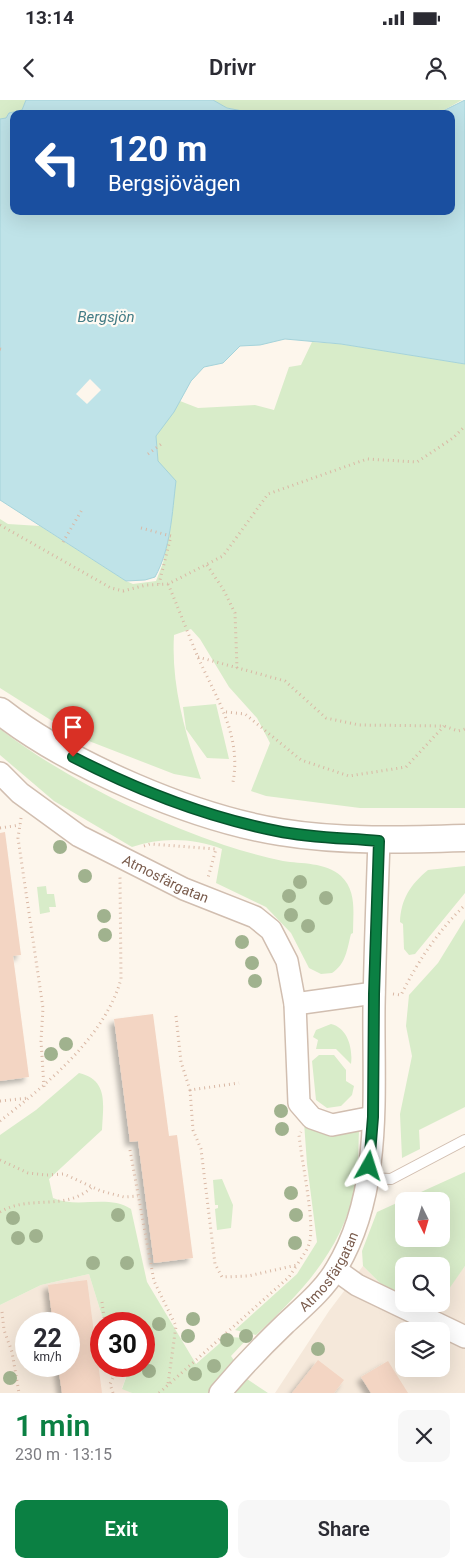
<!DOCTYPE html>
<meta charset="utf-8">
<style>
:root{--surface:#fff;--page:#f7f7f7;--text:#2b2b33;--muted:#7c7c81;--accent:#0b8043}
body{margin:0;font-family:Roboto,sans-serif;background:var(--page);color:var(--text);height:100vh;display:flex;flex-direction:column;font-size:19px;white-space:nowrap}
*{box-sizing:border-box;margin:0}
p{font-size:16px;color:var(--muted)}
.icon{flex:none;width:28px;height:28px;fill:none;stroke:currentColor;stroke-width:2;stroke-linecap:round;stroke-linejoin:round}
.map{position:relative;height:1293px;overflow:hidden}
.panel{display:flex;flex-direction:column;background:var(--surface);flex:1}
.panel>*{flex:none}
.top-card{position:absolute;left:10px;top:10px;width:445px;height:105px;border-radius:10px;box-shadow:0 5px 20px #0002;background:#1a4fa0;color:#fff;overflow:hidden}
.needle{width:32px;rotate:175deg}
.controls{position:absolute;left:395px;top:1092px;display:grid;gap:10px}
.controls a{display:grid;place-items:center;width:55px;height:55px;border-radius:10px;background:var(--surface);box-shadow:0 5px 20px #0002;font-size:25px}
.speed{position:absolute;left:15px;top:1212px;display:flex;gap:10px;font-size:25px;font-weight:700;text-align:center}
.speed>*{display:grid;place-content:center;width:65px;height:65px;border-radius:50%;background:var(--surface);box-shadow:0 5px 20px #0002;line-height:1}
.speed small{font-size:12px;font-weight:400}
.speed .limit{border:8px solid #d22;background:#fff;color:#111}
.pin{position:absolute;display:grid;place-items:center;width:42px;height:42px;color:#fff;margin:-51px -21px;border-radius:50% 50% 50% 0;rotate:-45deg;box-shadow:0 0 5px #0007}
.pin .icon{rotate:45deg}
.me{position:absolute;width:55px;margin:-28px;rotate:6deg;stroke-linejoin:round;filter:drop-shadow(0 0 4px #0008)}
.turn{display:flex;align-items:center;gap:18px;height:105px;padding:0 15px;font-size:22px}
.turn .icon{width:65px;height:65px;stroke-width:2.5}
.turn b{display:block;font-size:35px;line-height:42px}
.round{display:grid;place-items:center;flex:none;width:52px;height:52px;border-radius:10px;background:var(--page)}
.overview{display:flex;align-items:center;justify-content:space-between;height:85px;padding:0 15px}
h1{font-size:30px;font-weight:600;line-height:38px;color:var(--accent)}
.button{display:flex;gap:10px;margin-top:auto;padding:10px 15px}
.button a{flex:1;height:58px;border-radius:10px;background:var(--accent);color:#fff;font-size:20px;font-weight:600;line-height:58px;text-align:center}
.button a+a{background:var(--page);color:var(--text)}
.status{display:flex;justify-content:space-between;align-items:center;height:35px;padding:0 25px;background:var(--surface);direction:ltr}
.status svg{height:14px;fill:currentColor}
header{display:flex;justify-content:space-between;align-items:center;height:65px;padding:0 15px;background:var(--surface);font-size:22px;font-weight:600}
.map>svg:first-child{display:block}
.residential{fill:#f5e8da;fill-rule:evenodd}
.green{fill:#d8ecc9;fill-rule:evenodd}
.water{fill:#bfe3e8;stroke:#a5d3da}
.pier{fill:#fdf6ec}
.building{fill:#f3d5c3;filter:url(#shadow)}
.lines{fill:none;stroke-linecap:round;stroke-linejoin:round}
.service-casing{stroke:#d1beb0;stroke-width:12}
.minor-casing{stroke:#d1beb0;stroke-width:24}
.tertiary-casing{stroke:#d1beb0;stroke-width:29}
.path{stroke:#d9b8a5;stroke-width:3;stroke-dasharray:1 4;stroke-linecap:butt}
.service{stroke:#fff;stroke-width:10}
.minor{stroke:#fff;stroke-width:21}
.tertiary{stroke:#fff;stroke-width:26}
.tree{fill:#a0b28e}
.route-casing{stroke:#07532c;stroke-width:12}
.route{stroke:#0b8043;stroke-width:9}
.labels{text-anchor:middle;stroke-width:4.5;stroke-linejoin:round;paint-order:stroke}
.street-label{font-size:14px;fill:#7a5c4d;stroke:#fffaf3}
.water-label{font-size:15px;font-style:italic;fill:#437c86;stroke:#fffaf3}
</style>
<div class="status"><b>13:14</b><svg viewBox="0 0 49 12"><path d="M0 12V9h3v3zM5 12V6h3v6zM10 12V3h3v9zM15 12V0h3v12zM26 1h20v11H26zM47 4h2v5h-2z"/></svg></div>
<header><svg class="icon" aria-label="back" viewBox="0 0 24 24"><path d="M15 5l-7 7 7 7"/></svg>Drivr<svg class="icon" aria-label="person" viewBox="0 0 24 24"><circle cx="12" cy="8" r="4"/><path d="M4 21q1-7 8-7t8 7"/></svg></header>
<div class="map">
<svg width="465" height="1293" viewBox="0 0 465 1293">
<defs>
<filter id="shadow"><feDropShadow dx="-4.5" dy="4.5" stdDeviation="2.5" flood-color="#0004"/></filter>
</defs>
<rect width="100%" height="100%" fill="#fdf6ec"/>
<path class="residential" d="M363,1166L380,1183L404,1197V1204L426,1205L441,1204V1197L465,1166V1293H275L329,1211ZM404,1231H441V1269H404Z
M89,1174L102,1216L107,1224H101V1266H130L122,1288L132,1293H0V1205L41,1185ZM26,1224H69V1266H26Z"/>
<path class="green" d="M0,0H26L22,10L9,13L6,18L0,19Z
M213,0H462L437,14H258L227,8Z
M312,242L341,244L465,264V708H360L266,696L251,691L270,643L257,618L229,587L200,539L191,529L174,535C171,585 185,633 201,679L174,674L76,636L0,588V419L8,424L40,426L126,481L133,484L156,481L163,463L171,425L158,361L156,336L180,301L198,308L255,305L274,310L289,267L301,265Z
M216,604L229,659L207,658L186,629L183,607Z
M0,629C66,679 146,718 224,745C243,751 263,757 283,761C301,764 326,762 341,776C357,791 353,813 353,833L351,834C347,849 346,864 332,873L321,874L309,868L291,833L266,807L216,783L222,749C193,738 161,737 132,747L54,701L0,655Z
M465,766V793L415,854L409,855L404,849L403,824L400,822C401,799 410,785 428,770Z
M46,786L47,794H54L56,807H49L50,812L40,814L37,787Z
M465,819V1007L419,1030L420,1049L402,1058L400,1014L412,956L406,926L409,895L438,863Z
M331,924C348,928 353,949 351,964L336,949H316L318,940L313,937L316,930Z
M319,955H334L346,970V981L354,986L352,995L341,1006L327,1008L316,1000L312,961Z
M79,973C109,980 103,1005 102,1030L49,1079L53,1098C78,1109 108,1094 131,1109L147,1182L196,1264L227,1237L248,1238L231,1256L247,1279L268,1293H132L122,1289L130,1266H144V1224H107L102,1216L89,1174L41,1185L0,1205V1035L36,1010Z
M304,1022L358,1029L359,1031C358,1050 359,1069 355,1088C342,1150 301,1193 256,1235L235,1230L297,1174L317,1142L307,1064Z
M465,1072V1166L444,1196L441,1197V1166H404V1197L380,1183L363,1166L362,1151L377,1112ZM404,1101H441V1139H404Z
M222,1079L233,1105L231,1128L217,1130L215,1109L218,1108V1105H215L213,1080Z"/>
<path class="water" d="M26,0H213L227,8L258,14H14V111H451V14H437L465,0V264L341,244L285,239L260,245L240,246L223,263L204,267L191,281L174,312L156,336L158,361L176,381C172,413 171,448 155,477L145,480L126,481L0,400V19L6,18L9,13L22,10Z"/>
<path class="pier" d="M90,279L101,290L87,304L76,294Z"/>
<path class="building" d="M5,732L21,855L13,856L29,977L0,981V733Z
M153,914L169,1036L177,1035L193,1158L154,1163L138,1041L130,1042L114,919Z
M87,1180L102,1293H62L58,1266H69V1224H53L48,1185Z
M318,1260L344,1280L334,1293H292Z
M388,1261L408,1293H371L361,1277Z"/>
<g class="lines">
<g class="service-casing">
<path id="service" d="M367,1078L391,1079L465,1040"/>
</g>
<g class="minor-casing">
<g id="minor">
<path id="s1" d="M0,673L20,693L79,736L184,789L255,817L271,830L287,861L295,904L299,1003L312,1018L332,1025L373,1017"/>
<path d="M295,904L374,893"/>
<path d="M336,1170L357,1185L465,1237"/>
<path id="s2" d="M220,1293C241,1268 262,1246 285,1224C302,1208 324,1190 336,1169C383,1092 373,993 374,907C375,851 377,796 379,741"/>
</g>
</g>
<g class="tertiary-casing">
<path id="tertiary" d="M0,611C69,665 193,718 280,732C341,742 403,740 465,738"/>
</g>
<path class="path" d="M0,249L4,250
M148,354L164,342
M0,425L111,488L123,491L146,485L168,484L223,456L268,394L367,359L417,362L453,338L465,326
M141,428L171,436L159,484
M63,442L83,408
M207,465L223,489L235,513L237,568
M168,484C178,507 187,531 197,555C215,596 242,635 233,682
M198,557L285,581L326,618L359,625L444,626L458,631L465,629
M226,612L245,614L301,660L349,676L406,667L444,626
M21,718L18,738L43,908L41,941L44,987
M0,728L20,725
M144,746L150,744L216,749L208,778
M393,894L401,895C418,861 438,831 465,805
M176,916L181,962L190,990L239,983
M190,990L193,1030L201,1049L215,1164L222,1177L248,1176L297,1165C301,1158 307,1151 309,1144C316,1126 301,1058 299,1035L301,1032
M0,1001L29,998
M0,1021C46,985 105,937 121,879L120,777
M130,1050L154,1181L176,1226L168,1284
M0,1060L28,1073L46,1075L64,1074L101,1091L124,1097L138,1096
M0,1112C30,1094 65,1112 92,1087
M102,1202L105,1224
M2,1212L4,1230L12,1252L19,1293
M113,1293L110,1284L118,1266
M159,1293L289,1177L297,1165"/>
<use href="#service" class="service"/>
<use href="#minor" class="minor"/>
<use href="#tertiary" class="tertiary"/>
</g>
<g class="tree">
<circle cx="60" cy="747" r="7"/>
<circle cx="85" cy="776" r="7"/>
<circle cx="300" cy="782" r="7"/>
<circle cx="289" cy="796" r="7"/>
<circle cx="326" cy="798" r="7"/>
<circle cx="291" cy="815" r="7"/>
<circle cx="104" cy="816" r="7"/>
<circle cx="308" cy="826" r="7"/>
<circle cx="105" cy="835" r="7"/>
<circle cx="242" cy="842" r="7"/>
<circle cx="252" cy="863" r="7"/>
<circle cx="255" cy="881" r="7"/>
<circle cx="66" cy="944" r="7"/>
<circle cx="51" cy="954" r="7"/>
<circle cx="281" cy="1011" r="7"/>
<circle cx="282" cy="1029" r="7"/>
<circle cx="291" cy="1093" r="7"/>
<circle cx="118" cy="1115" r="7"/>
<circle cx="296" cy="1115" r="7"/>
<circle cx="13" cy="1118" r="7"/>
<circle cx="36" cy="1136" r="7"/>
<circle cx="18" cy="1138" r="7"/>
<circle cx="295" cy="1143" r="7"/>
<circle cx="93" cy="1163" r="7"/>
<circle cx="127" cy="1163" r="7"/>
<circle cx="193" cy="1219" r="7"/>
<circle cx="159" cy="1224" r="7"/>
<circle cx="188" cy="1236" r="7"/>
<circle cx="246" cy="1236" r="7"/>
<circle cx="227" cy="1240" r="7"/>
<circle cx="318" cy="1249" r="7"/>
<circle cx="214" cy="1266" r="7"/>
<circle cx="149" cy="1271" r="7"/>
<circle cx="195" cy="1274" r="7"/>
<circle cx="10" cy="1278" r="7"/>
</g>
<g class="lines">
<g class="route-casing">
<path id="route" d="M73,657C137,690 206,717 277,731C310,738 345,738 379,741L374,894L373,1017L369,1066"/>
</g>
<use href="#route" class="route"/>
</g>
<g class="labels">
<g class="street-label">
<text dy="5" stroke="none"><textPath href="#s1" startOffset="198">Atmosfärgatan</textPath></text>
<text dy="5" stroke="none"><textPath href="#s2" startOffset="164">Atmosfärgatan</textPath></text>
</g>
<g class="water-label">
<text x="106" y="222">Bergsjön</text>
</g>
</g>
</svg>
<div class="controls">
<a><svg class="needle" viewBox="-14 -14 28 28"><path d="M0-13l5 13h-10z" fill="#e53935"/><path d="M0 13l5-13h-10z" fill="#7c7c81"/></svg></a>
<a><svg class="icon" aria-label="search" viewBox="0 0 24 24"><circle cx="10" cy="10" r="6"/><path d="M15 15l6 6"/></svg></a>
<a><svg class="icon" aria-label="layers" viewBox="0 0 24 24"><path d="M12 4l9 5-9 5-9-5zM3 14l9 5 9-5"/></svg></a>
</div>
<div class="speed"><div>22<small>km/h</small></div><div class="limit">30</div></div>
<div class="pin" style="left:73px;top:657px;background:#d93025"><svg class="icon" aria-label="arrive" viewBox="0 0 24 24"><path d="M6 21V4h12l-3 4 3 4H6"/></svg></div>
<svg class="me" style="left:369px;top:1066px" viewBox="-20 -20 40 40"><path d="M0-17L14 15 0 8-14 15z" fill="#0b8043" stroke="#fff" stroke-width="4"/></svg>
<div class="top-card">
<div class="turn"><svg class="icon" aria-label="left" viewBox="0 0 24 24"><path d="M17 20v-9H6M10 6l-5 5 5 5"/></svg><div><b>120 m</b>Bergsjövägen</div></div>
</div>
</div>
<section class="panel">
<div class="overview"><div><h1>1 min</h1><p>230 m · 13:15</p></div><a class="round"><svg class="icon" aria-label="close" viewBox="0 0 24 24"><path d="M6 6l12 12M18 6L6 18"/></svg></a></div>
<div class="button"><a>Exit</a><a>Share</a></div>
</section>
